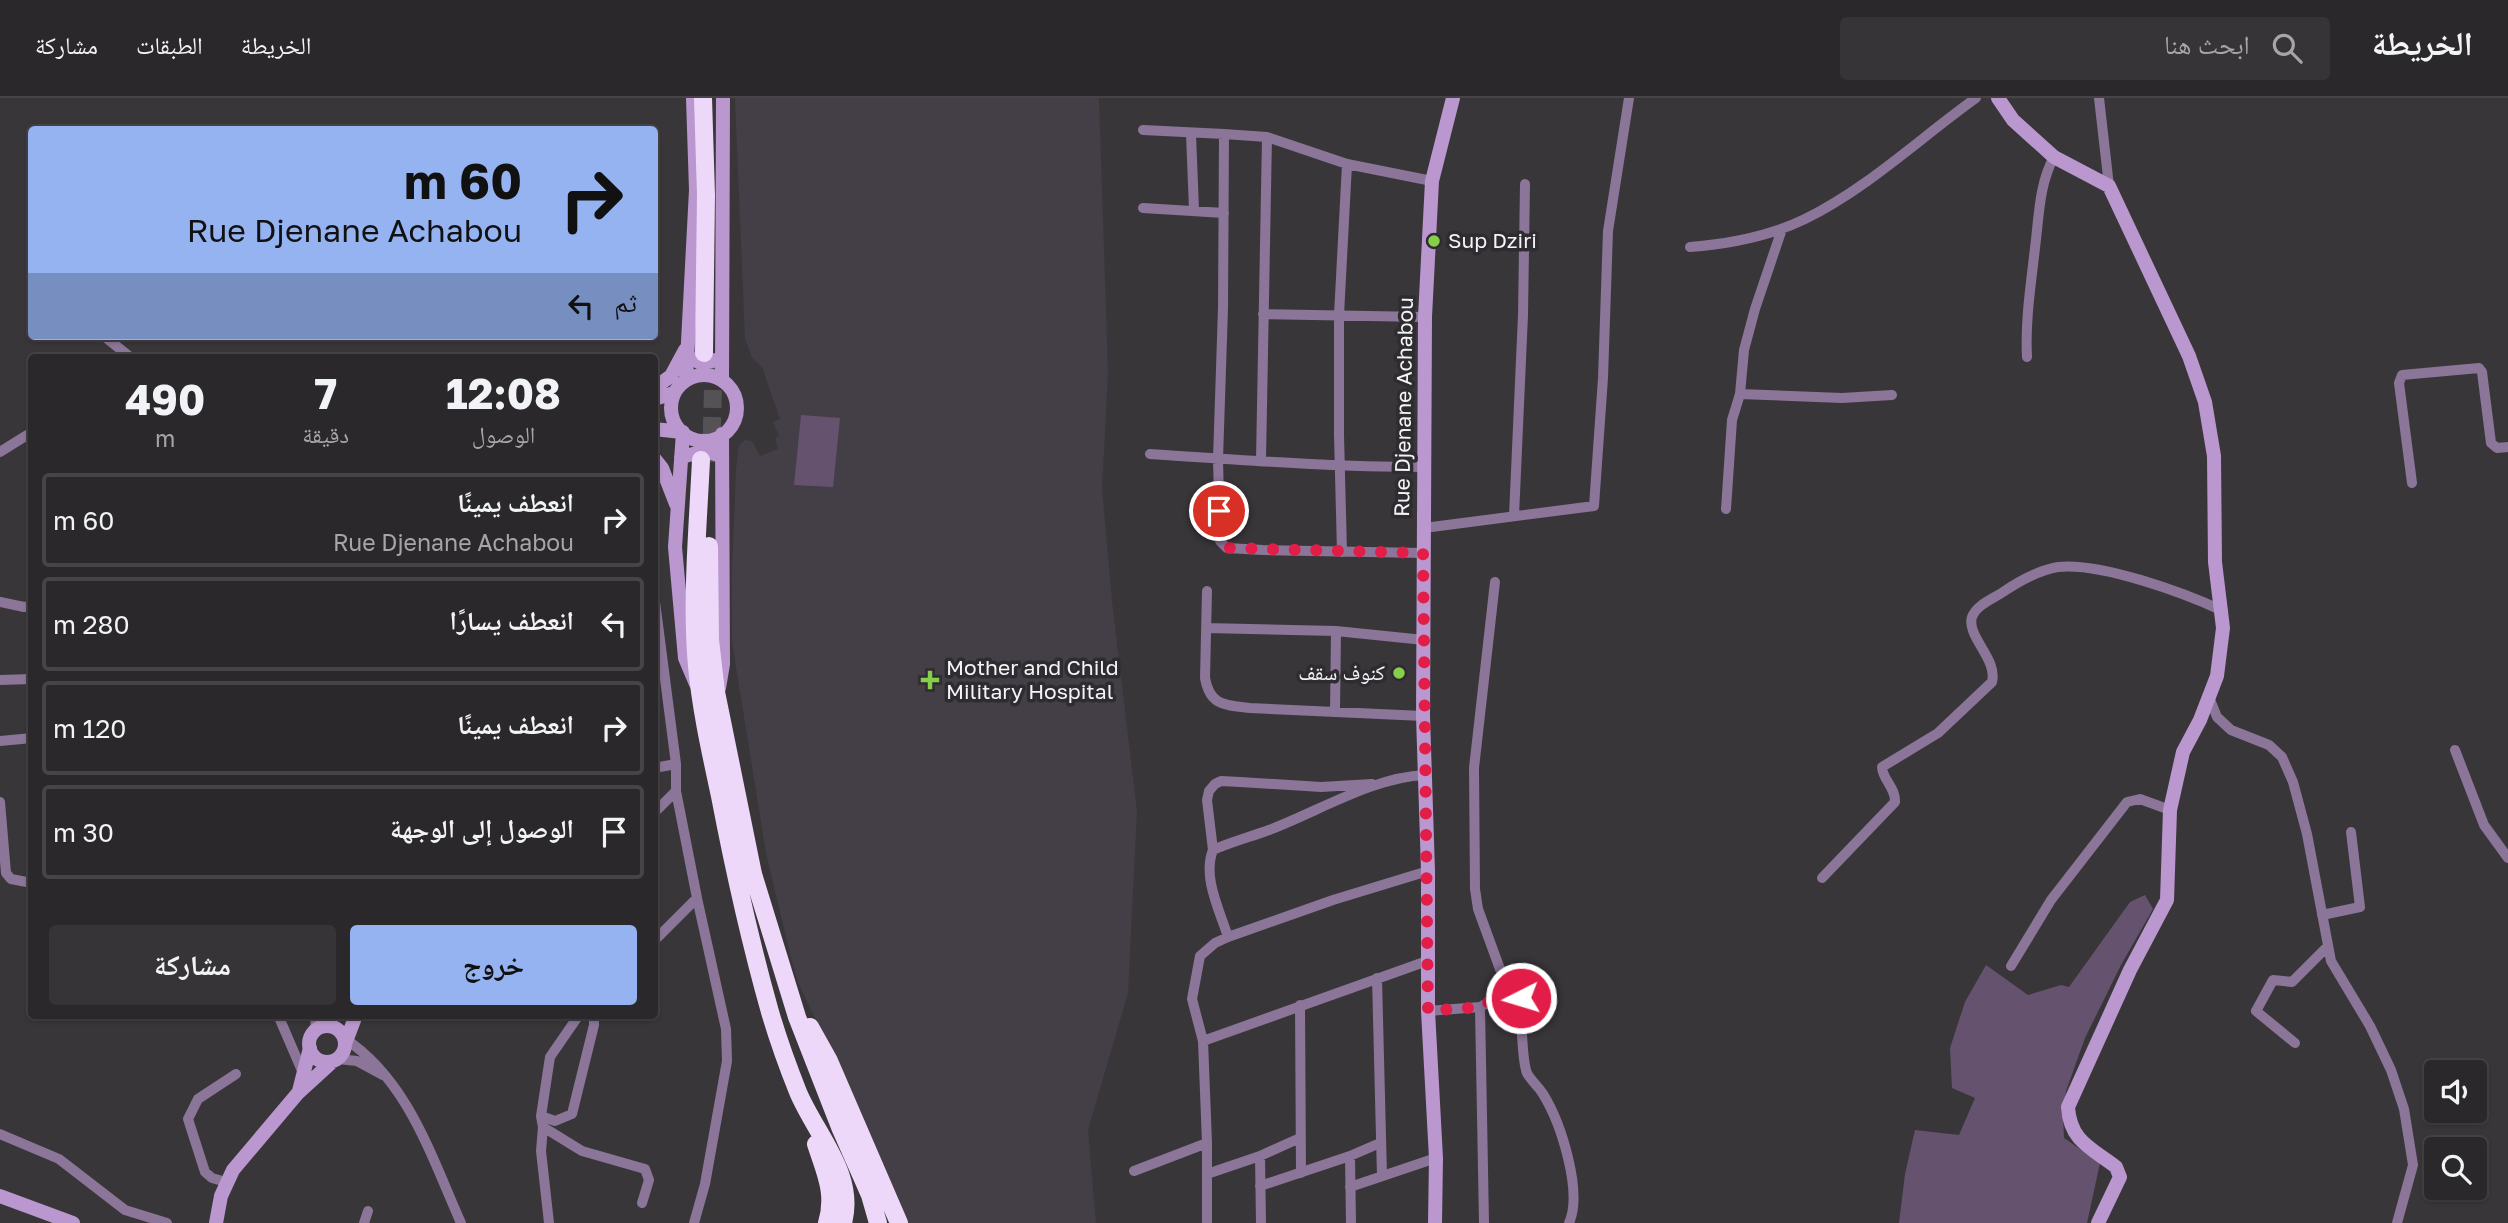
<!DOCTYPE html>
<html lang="ar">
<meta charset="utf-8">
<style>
:root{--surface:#2b282c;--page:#373438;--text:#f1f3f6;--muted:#a6a6a9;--line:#474448;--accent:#95b2f1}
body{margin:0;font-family:"Golos Text","Noto Naskh Arabic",sans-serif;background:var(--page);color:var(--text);direction:rtl;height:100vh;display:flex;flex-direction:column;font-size:26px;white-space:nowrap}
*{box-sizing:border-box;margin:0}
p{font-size:23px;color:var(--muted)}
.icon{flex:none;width:38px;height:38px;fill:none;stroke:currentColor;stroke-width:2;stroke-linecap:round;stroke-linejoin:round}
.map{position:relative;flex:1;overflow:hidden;direction:ltr}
.sheet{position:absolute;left:28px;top:256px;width:630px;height:665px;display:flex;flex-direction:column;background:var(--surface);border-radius:7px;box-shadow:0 2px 5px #0004,0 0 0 2px var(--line);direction:rtl}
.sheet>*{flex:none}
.top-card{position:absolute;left:28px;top:28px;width:630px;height:214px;border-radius:7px;box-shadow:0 2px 5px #0004,0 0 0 2px var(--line);direction:rtl;background:#95b2f1;color:#111;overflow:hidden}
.buttons{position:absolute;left:2424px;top:962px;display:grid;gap:14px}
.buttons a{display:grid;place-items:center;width:63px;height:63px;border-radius:7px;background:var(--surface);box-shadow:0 2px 5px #0004,0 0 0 2px var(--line);font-size:35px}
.pin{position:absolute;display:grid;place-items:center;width:60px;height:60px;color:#fff;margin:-30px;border:4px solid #fff;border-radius:50%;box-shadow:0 2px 7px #0007}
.me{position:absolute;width:77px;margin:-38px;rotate:265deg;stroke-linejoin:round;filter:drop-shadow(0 0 5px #0008)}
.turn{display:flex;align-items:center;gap:24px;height:147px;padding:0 21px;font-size:32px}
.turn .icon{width:91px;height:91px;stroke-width:2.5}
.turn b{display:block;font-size:49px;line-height:60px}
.then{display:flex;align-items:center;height:66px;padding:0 21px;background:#0003;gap:14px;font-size:26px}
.eta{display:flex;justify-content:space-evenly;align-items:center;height:119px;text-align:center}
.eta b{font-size:42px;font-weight:700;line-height:49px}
.cta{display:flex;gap:14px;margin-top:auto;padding:14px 21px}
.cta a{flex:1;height:80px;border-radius:7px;background:var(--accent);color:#111;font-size:28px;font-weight:700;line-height:80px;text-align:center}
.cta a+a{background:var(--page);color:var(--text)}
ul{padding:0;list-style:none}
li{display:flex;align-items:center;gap:21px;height:94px;margin:0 14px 10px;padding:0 7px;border:4px solid var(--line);border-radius:7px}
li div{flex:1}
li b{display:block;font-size:26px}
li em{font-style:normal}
header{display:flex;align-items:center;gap:42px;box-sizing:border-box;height:98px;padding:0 35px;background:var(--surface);border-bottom:2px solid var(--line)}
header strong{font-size:33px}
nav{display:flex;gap:38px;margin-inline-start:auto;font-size:24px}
.search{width:490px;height:63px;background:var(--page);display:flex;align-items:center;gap:18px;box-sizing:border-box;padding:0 24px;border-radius:7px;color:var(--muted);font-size:26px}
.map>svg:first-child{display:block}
.built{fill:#443e47}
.green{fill:#65526f}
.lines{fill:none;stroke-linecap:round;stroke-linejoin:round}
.highway-tunnel{stroke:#555256;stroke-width:18;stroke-dasharray:18 9;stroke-linecap:butt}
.street{stroke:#8b7598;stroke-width:10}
.secondary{stroke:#ba97ce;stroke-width:14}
.highway{stroke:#eed8fa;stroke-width:18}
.route{stroke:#e11d48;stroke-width:12;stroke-dasharray:0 21.6}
.poi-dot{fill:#87cf4a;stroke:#2e2c30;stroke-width:2.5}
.labels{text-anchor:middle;stroke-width:7;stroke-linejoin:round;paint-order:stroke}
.poi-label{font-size:21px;fill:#f4f3f5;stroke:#2e2c30;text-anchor:start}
.street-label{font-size:21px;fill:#f4f3f5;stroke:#2e2c30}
</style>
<header>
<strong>الخريطة</strong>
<div class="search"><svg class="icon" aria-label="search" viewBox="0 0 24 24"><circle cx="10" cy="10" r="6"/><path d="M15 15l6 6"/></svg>ابحث هنا</div>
<nav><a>الخريطة</a><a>الطبقات</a><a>مشاركة</a></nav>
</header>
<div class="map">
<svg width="2508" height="1125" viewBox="0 0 2508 1125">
<rect width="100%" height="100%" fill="#39363a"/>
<path class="built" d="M735,0H1099L1108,274L1102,391L1112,503L1137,714L1128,895L1088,1032L1096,1125H906L860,1012L799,887L793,868L766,755L732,544V473L736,372L739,347L745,342L752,343L760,358L778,351L775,340L779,338L773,324L780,321L762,269L752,259L745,241Z"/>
<path class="green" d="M801,317L840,320L833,389L794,387Z
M2145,797L2153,811L2121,867L2085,940L2066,993L2063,1018L2064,1040L2100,1065L2087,1125H1899L1905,1076L1915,1032L1959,1037L1975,1000L1952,990L1950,950L1965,904L1986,867L2028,897L2061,887L2069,889L2130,804Z"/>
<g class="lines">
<path class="highway-tunnel" d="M711,364L714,255"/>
<path class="street" d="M2099,0L2109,88
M1143,32L1224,36
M1191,36L1194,112
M1143,110L1224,115
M1690,149C1729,146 1770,138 1805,121C1868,90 1920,40 1976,0
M1263,216L1425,219
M104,238L130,259
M2027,259C2025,223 2031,186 2035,150C2039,119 2039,86 2054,59
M1740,296L1842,300L1892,297
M0,354L32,334
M1150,356C1242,362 1333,369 1424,369
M1261,362L1267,39
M2412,385L2399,285L2402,277L2479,270L2482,274L2491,345L2497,350L2508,349
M1726,411L1732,322L1740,296L1744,252L1755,211L1782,131
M1514,418L1523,217L1525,86
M1424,430L1594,408L1603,280L1608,133L1629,0
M1342,454L1339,337V217L1347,66
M1424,455L1263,452L1227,450L1220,443L1218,361L1223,210L1224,36L1267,39L1347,66L1432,83
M1495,484L1474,670L1475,791L1478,811L1508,893L1521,900C1521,915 1522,963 1527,975C1531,983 1539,989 1543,996C1561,1025 1583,1094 1569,1125
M1207,493L1205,580C1210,608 1225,607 1250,610L1423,618
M654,496L676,666V693L697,800L726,931L727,963L705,1086L694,1125
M0,504L24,509L32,508
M1206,530L1336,533L1424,542
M0,582L32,581
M2209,599L2217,619L2231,632L2269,647L2282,659L2293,684L2307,736L2331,863L2370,928L2391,972L2404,1011L2413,1067L2397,1125
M1335,613L1336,533
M0,643L32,640
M2455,652L2484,727L2508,760
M654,670L676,666
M1425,677C1373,679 1317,714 1269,732C1250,739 1231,744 1213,752C1202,779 1220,813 1228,839L1333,802L1428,773
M0,704L6,775L11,781L32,785
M654,715L676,693
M1213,752L1207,702L1209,693L1215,686L1221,683L1240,684L1321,689L1372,686
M1822,780L1895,704C1896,690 1882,681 1882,669L1938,635L1992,584C1998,561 1966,538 1972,519C1976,508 1990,502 2000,496C2016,485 2039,472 2058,469C2100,464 2185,495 2223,513
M2322,817L2360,809L2351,734
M654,843L697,800
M2011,868L2051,802L2127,704L2140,701L2170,712
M1377,880L1382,1078
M1300,907L1301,1075
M1480,909L1484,1125
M1428,913L1480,909L1508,893
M278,917L303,975
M315,934L316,917
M344,940C408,982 431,1058 461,1125
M1203,943L1427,863
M2295,945L2256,913L2273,882L2292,884L2327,849
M338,961L357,963L383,977
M541,1018L555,1023L572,1016L594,927V917
M543,1029L582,1053L645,1071L649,1082L642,1105
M0,1036L59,1061L125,1112L167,1125
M1260,1058L1261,1125
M1350,1058L1351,1125
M1134,1073L1207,1045
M1207,1076L1260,1058L1300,1040
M226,1084L212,1080L205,1074L188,1021L198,1001L236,976
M1260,1088L1350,1058L1380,1045
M1350,1089L1436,1060
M364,1125L368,1113
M549,1125L541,1053L543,1029L541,1018L550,959L579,917
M1207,1125V1045L1203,943L1192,901L1200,858L1215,845L1228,839"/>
<path class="secondary" d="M1998,0L2013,22L2054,59L2109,88L2189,258L2205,304L2214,358L2215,464L2223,530L2217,578L2200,622L2183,654L2170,712L2167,802L2130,872L2068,1009C2070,1043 2091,1050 2116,1069L2120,1079L2098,1125
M686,258L701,265L722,261
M671 310a33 33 0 1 1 66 0a33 33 0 1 1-66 0Z
M686,282L696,92L693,0
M722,282L723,0
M654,290L671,278L685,252
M654,301L674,295
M654,331L682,334
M683,334L675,449L685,560L696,586
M681,359L705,353L722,358
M654,360L662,370L676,406
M719,590L723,566L722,336
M309 946a18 18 0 1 1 36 0a18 18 0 1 1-36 0Z
M345,946L356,917
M299,993L310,950
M0,1098L73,1125
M216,1125L221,1098L233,1072L298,995L333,963
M1435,1125L1436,1060L1428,913V773L1423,618L1425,219L1432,83L1453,0"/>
<path class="highway" d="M703,0L706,97L704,255
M701,362C698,427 691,504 697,568C701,612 711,656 720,698C734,771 750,843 770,914C778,941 788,969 798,994C816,1037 856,1076 843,1125
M709,448L710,542L716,594L753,776L797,919L840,1029L870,1097L878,1125
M810,929L829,963L899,1125
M816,1046C825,1074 836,1095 827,1125"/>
</g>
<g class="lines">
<path class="route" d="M1219,413V442L1227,450L1423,455L1428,913L1480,909L1508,893L1521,900"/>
</g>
<g class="poi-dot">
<circle cx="1434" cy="143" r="7"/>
<circle cx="1399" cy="575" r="7"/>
<path d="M926.5 571.5h7v7h7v7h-7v7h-7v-7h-7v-7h7z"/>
</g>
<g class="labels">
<g class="poi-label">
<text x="1448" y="150">Sup Dziri</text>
<text x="946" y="577">Mother and Child<tspan x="946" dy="24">Military Hospital</tspan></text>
<text x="1385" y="582" text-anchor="end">كنوف سقف</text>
</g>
<g class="street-label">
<text transform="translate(1404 309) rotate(-89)" y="7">Rue Djenane Achabou</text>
</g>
</g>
</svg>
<div class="buttons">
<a><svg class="icon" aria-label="sound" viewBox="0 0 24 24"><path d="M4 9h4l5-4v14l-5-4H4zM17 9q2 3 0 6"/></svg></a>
<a><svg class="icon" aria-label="search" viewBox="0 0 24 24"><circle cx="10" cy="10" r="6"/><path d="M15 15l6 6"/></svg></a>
</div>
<div class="pin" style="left:1219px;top:413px;background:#d93025"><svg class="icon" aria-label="arrive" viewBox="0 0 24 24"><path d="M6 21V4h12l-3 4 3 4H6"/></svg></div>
<svg class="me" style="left:1521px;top:900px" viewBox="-20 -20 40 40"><circle r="17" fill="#e11d48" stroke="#fff" stroke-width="3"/><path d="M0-11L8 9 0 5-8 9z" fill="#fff"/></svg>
<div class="top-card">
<div class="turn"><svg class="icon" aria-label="right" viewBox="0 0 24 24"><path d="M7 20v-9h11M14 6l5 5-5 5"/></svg><div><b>60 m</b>Rue Djenane Achabou</div></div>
<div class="then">ثم<svg class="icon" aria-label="left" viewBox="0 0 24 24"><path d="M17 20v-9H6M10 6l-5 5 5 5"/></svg></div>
</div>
<section class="sheet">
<div class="eta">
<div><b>12:08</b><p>الوصول</p></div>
<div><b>7</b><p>دقيقة</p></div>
<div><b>490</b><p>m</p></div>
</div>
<ul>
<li><svg class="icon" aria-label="right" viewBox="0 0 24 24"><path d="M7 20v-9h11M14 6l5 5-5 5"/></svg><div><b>انعطف يمينًا</b><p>Rue Djenane Achabou</p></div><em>60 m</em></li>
<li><svg class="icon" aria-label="left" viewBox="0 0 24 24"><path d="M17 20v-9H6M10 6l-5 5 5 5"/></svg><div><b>انعطف يسارًا</b></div><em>280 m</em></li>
<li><svg class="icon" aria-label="right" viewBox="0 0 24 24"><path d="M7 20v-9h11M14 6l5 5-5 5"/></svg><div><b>انعطف يمينًا</b></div><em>120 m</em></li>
<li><svg class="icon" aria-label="arrive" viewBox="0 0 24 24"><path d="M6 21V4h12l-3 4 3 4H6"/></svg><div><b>الوصول إلى الوجهة</b></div><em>30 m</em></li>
</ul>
<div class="cta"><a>خروج</a><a>مشاركة</a></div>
</section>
</div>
